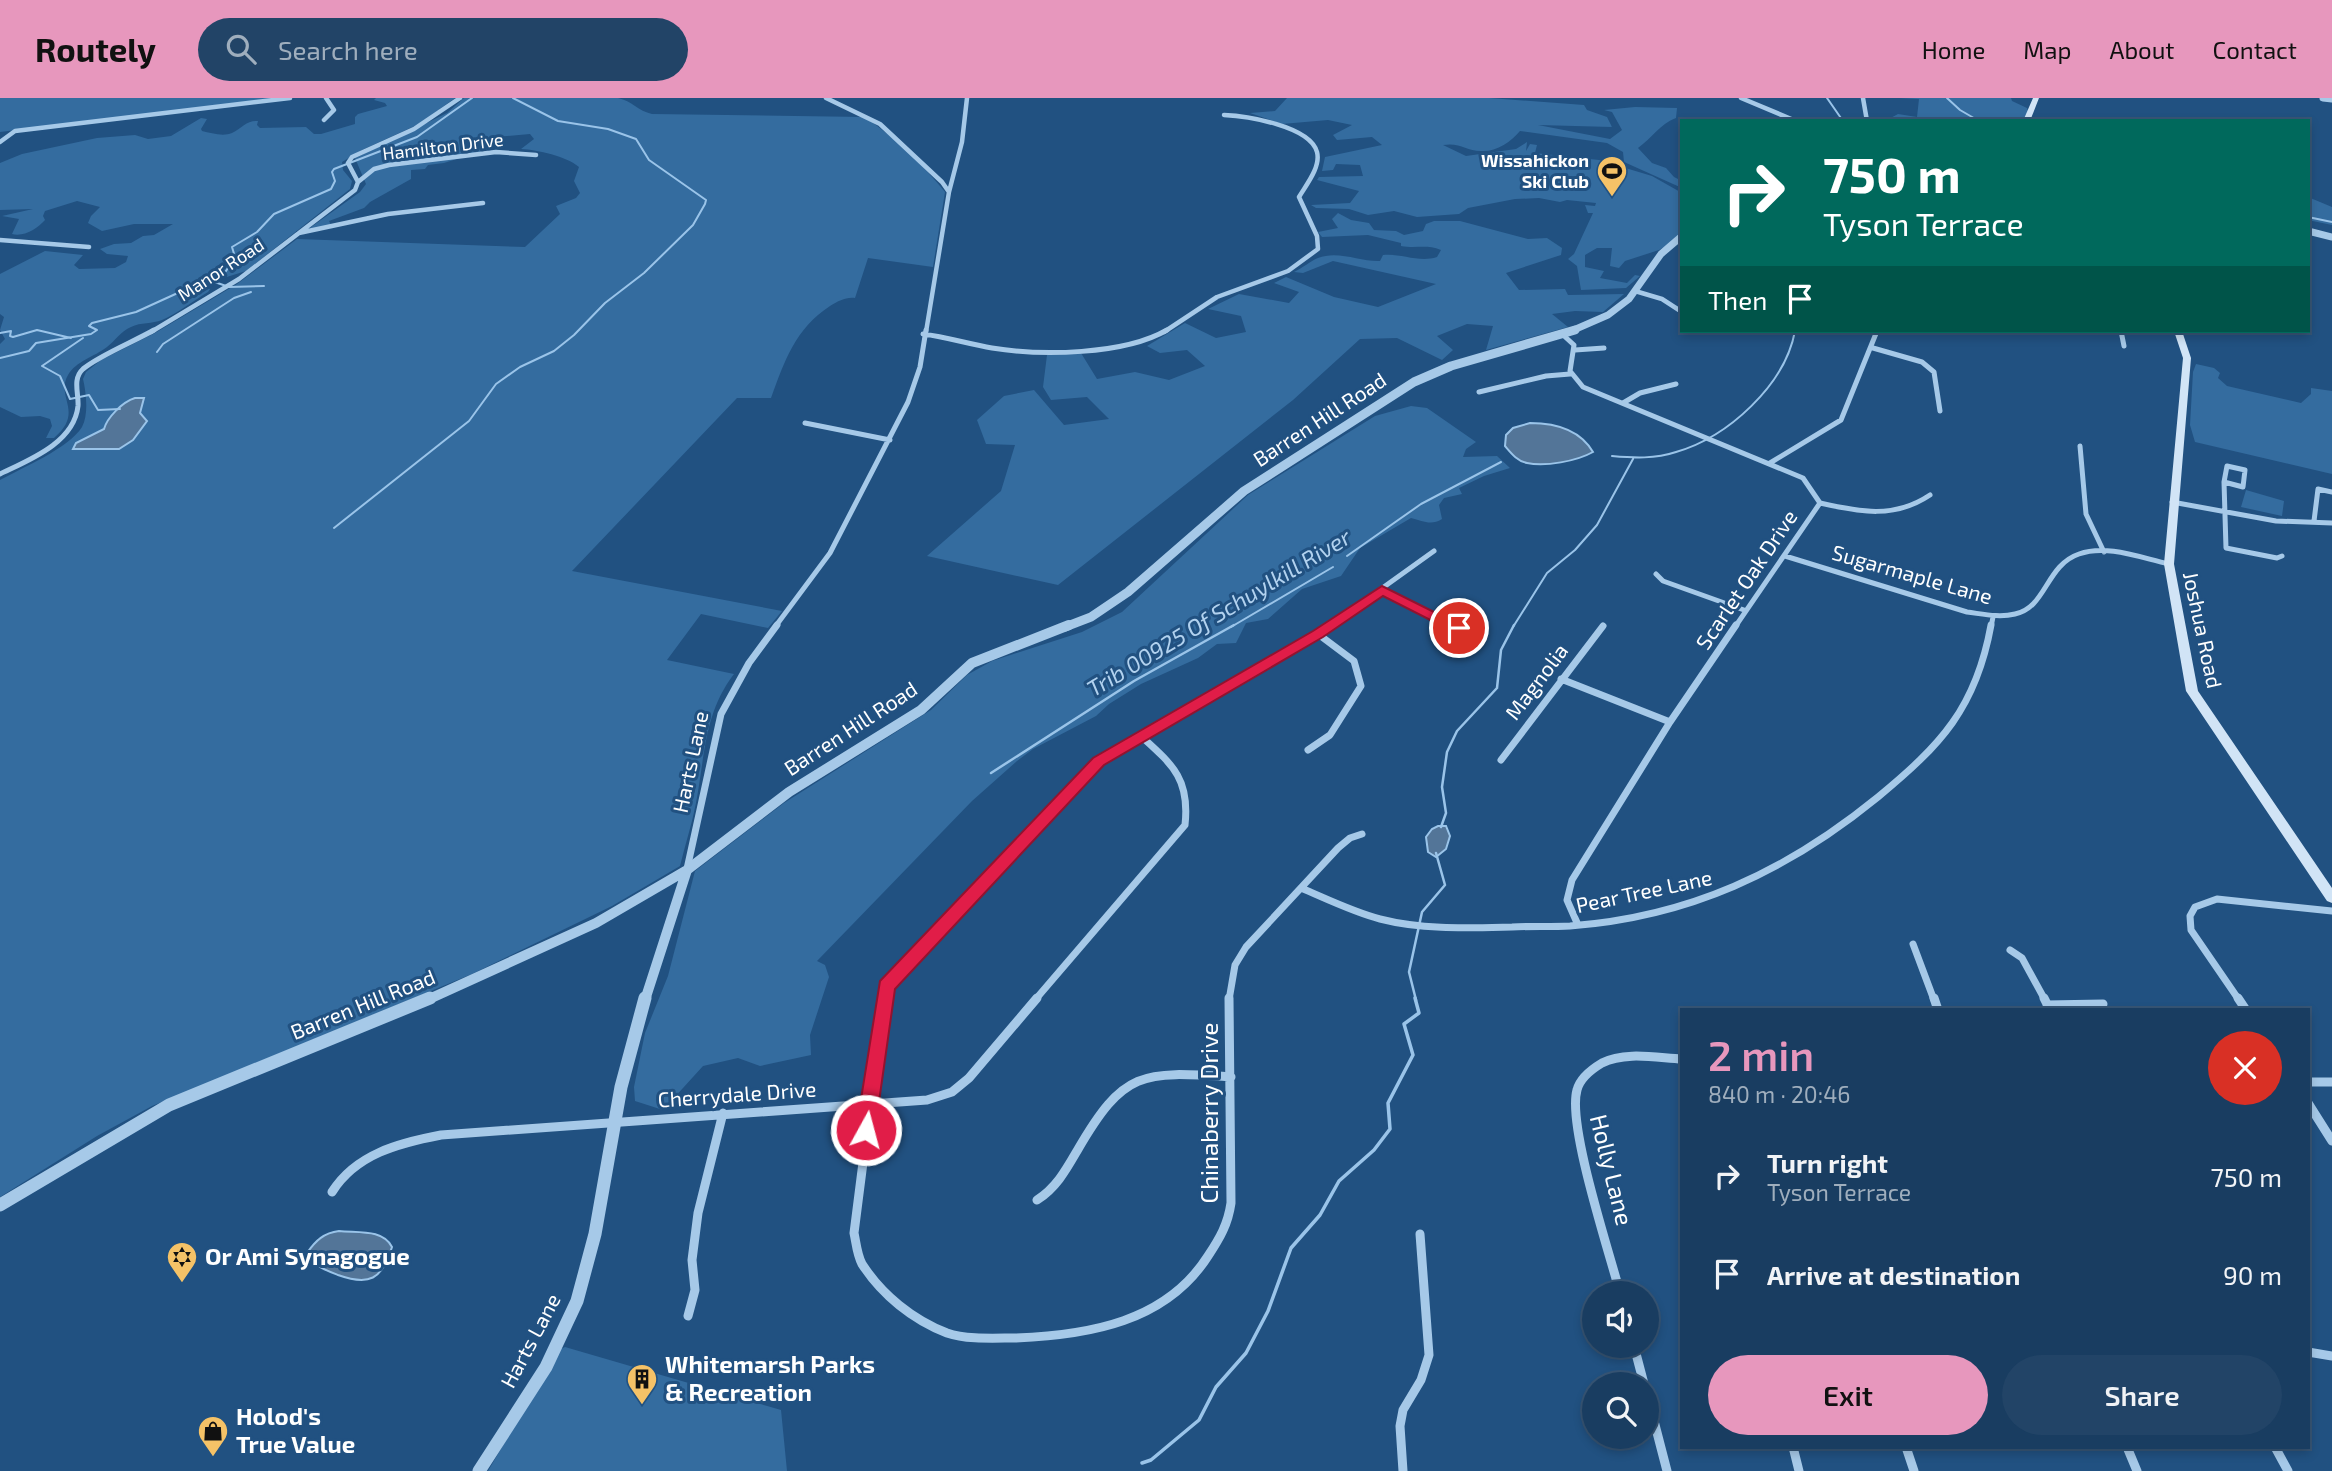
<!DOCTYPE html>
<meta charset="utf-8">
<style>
:root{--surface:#193d61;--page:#224467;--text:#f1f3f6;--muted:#9faebd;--line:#375676;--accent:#e797bd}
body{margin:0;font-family:"Exo 2",sans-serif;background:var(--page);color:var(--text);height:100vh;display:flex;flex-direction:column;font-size:26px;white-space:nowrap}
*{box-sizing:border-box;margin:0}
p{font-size:23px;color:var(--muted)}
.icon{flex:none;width:38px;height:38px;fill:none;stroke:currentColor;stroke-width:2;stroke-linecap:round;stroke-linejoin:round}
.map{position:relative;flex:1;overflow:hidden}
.panel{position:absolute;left:1680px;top:910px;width:630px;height:441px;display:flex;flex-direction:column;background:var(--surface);border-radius:0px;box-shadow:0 4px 10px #0003,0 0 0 2px var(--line)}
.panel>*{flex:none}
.top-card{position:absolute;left:1680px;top:21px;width:630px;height:214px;border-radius:0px;box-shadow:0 4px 10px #0003,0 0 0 2px var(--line);background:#00695c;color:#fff;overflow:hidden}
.controls{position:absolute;left:1582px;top:1183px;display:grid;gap:14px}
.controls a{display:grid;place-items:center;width:77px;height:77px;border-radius:50%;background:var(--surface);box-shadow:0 4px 10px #0003,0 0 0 2px var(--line);font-size:35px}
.pin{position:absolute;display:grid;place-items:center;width:60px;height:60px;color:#fff;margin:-30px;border:4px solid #fff;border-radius:50%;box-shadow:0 2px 7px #0007}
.me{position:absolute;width:77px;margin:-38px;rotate:7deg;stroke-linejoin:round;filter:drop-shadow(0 0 5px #0008)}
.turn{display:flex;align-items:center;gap:24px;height:147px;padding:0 28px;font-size:32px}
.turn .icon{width:91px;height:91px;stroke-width:2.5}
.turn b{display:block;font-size:49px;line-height:60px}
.then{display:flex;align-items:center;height:66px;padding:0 28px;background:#0003;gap:14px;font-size:26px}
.round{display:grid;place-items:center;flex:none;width:74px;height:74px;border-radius:37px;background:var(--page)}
.summary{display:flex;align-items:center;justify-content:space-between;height:119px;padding:0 28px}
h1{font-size:42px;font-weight:600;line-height:52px;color:var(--accent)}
.action{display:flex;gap:14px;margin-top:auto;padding:14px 28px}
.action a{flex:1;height:80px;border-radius:42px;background:var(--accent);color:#111;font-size:28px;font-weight:600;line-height:80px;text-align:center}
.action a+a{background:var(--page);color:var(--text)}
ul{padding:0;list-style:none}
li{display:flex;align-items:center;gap:21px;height:98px;padding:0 28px}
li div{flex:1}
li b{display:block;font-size:26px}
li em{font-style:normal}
header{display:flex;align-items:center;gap:42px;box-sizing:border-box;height:98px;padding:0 35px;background:var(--accent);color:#111}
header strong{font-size:33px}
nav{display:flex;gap:38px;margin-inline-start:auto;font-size:24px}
.search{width:490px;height:63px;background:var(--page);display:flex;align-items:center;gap:18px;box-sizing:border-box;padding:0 24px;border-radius:38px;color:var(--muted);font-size:26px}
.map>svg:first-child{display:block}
.green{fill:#346c9f}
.water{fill:#537598;stroke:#9ac4e9;stroke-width:2}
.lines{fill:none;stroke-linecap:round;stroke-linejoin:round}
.stream-far2{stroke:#9ac4e9;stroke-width:2}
.stream-far1{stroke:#9ac4e9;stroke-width:2.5}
.stream{stroke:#9ac4e9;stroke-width:3.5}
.minor-far3{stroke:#a6c9e8;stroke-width:4.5}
.minor-far2{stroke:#a6c9e8;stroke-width:5}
.minor-far1{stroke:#a6c9e8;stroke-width:7}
.minor{stroke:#a6c9e8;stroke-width:9}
.tertiary-far3{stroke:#a6c9e8;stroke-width:7}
.tertiary-far2{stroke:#a6c9e8;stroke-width:9}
.tertiary-far1{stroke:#a6c9e8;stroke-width:10}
.tertiary{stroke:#a6c9e8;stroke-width:13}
.secondary{fill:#d1e4f6;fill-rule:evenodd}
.route{fill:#e11d48;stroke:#92132f;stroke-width:2}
.labels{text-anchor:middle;stroke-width:6;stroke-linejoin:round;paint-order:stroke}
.far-street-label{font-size:18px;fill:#fff;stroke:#215181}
.far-poi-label{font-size:18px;font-weight:bold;fill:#fff;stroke:#215181;text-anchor:end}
.street-label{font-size:21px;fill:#fff;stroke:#215181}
.water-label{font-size:23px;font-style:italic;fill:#b2d2ef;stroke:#215181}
.near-street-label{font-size:24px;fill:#fff;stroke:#215181}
.near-poi-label{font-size:24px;font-weight:bold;fill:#fff;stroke:#215181;text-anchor:start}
</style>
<header>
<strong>Routely</strong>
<div class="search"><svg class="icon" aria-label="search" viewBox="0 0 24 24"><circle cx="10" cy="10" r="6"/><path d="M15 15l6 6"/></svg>Search here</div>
<nav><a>Home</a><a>Map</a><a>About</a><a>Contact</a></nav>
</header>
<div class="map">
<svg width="2332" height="1373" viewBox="0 0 2332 1373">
<rect width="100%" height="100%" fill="#215181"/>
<path class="green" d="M0,0H276L0,34Z
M376,0H455L419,26L362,52L342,64L343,72L352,83L350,91L246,173L204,186V189L210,191L208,194C193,203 178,215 162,222C152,226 141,224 131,229C121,233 115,243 107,249C94,259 76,263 68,277C55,299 85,314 54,340H46L52,328L50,321L40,318L21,319L0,309V246L5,241L0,232L4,219L0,216V176L45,153L83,157L74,167L79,171L115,170L126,164L128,158L107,156L100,151L114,146L131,145L143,138L154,137L173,126H134L102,133L88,125L91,118L100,109L77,103L45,113L43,118L45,122C37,131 24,139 12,136L19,121L2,118L33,111L0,112V65L22,56L97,40L135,37L148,41L171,38L201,20L207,21L201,31L202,33C211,35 223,39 232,35C242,30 247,22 258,23L257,27L260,30L306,29L314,36H321L355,26V19L358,16L387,8L385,5L374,2Z
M464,0H618C632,3 638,13 652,16L864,19C893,37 924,68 945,94L933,169L868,160L855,200C845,199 839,203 830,208C795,231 785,262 771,300H737L572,473L782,513L768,530L701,516L667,562L734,576C704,615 705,658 696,705C692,726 685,747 680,768L612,808L472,876L152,1008L97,1038L0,1099V382C22,370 69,350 82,329C89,316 86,294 83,281L86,274L101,262L155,235L237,186L297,141L525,149L560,116L556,108L576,100L580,95L574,83L579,69C566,58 538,52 521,51L534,41L530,36L495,39L488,51L444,65L428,67L425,71L411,72V81L370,104L364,110L329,123L331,127L307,132L360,94L366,86L355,60L447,15Z
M1287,0H1489L1584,7L1587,12L1607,19L1612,29L1538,27L1610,41L1622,32L1612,14L1604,12L1635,9L1677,10L1676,20C1660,26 1652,40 1638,50L1652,65L1666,70L1674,79L1682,83V90L1624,64L1623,54L1607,45L1520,33C1511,44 1496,54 1481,53C1466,53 1460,44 1443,47L1466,58L1516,51L1527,44L1526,53L1530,46L1537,47L1535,55L1599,62L1652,78L1682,95V138L1659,152L1625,163L1619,170L1610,168L1612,150H1597L1585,157V169L1604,173L1600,180L1627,185L1635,177L1640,178L1626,190L1581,192L1577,168L1568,161L1574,156L1593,115H1588L1585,107L1595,108L1596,105L1567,102L1560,104L1539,100L1515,101L1468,110L1459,116L1417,119L1394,113L1368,117L1349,111L1316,110L1311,107L1350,105L1359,93L1317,82L1319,79L1363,78L1360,67L1336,66L1333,72L1322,73L1325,59L1382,47L1372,39L1337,42L1333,37L1352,27L1328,22L1282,26L1250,15L1275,13Z
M1899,0H2011L2012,3L2027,10L2029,16L2026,23H1885L1898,16L1917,19L1919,1Z
M2308,99L2332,109V127L2308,122Z
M1338,115L1351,122L1369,125L1374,132L1396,133L1404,137L1423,133L1426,126L1434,123H1460L1528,141L1547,140L1562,150L1561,157L1506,175L1519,192L1565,191L1568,197L1624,196L1603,214L1575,213L1552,216L1568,229L1486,252L1493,228L1467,226L1437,238L1453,252L1442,262L1397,240L1360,241L1293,302L1058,487L927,458L1001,393L1015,347L986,346L977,322L1004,298L1034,292L1064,327L1109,321L1087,299L1051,302L1043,289L1047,257L1081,255L1097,281L1135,274L1169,282L1205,268L1187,252L1160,255L1147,248L1185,225L1216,240L1246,234L1241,218L1208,211L1239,196L1289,205L1299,194L1274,185L1286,179L1334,199L1378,209L1436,186L1333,163L1303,175L1294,174C1303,170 1310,163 1318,160C1338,152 1361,164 1380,163L1383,157C1401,155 1419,165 1437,159L1441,152C1426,146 1416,151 1401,148V145L1368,137L1322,139L1318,134L1338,130L1332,121Z
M2196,266L2214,270L2220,275L2218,280L2227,288L2301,305L2311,296V290L2332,293V376L2195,344L2190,327L2193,274Z
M1411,308L1427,310L1476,344L1466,351L1463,359L1497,358L1510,370L1484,378L1459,390L1462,396L1444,400L1439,407L1442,421C1431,428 1423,423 1411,420L1360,450L1341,478L1302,491L1268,521L1246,525L1236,545L1217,546L1198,560L1141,586L1109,606L1096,618L1033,651L1017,663L972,703L817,863L825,867L829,879L810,937L811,957L760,968L738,960L703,968L663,1012L635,1003L634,989L645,935L668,878L695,773L784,705L931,612L967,577L992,563L1082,534L1122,514L1248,397L1375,318Z
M2246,392L2284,403L2282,418L2241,409Z
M565,1249L781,1312L787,1373H488L559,1252Z"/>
<path class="water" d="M135,300H144L140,315L147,323L133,342L119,351H73L76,345L104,331C107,320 122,304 135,300Z
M1530,325C1555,325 1580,332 1593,354C1577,363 1545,369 1527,365C1517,363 1511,355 1505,348L1506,337L1513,330Z
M1438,728H1446L1450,738L1446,751L1436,759L1428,754L1426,739L1432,731Z
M339,1133C358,1135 383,1131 392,1149C382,1182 369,1188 338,1177C325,1172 314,1168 307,1155C316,1142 324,1135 339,1133Z"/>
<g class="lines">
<path class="stream-far2" d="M1827,0L1843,23
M1947,0L1960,12L1979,23
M2308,119L2332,124
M206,181L229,189L264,188
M0,235L11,233L10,238L13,239L37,232L71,240
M83,240L42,268L60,278L70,301L89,297L98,312L120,311
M157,254L163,246L234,200L251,194
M0,260L29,253L36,245L91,236L97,232L89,228L92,225L136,214L226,173L235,159L232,149L257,134L274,116L331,91L335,83L332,74L334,71L417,39L472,0
M1612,358C1634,360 1655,361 1676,354C1728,339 1785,287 1795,233
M334,430L469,323L496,286L520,269L554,253L574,237L605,205L644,175L693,127L705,106L706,102L649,62L636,41L608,31L558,23L513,0
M1347,458L1421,406L1501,364
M1231,529L1333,469
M1513,529L1547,475L1575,452L1597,427L1633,361"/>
<path class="stream-far1" d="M991,675L1134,583L1234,527
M1441,729L1446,715L1442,689L1447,654L1457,633L1497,590L1501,552L1514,527
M1416,902L1409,874L1422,814L1445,787L1436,755"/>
<path class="stream" d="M1142,1365L1151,1362L1199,1322L1216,1289L1246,1255L1268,1213L1291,1150L1320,1117L1339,1083L1374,1052L1390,1031L1388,1005L1413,957L1404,926L1419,915L1415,900"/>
<path class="minor-far3" d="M826,0L880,26L942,84L949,94L926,234
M1741,0L1796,23
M1863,0L1867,23
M324,22L334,12L326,0
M0,44L15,33L290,0
M358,84L374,71L389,67L496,54L536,57
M949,94L962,44L967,0
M299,135L388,116L483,105
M0,142L89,149
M1635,193L1662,201L1682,214
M151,234L239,181L355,92L358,84L348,65L352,59L414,31L460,0
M1164,234L1217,199L1288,173L1318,151L1317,138L1299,99C1306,87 1321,69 1317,54C1310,28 1247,18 1224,17"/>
<path class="minor-far2" d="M2121,233L2124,248
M923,236C946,239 969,246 992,250C1041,258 1124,257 1167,232
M1562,236L1574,247L1570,273L1583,289L1803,380L1820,405L1735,529
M1873,250L1922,264L1934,274L1940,313
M1575,252L1604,250
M1479,294L1546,278L1570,276
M1623,305L1640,295L1676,286
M805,325L890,342
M2080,348L2086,416L2104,454
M1770,365L1841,322L1877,233
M2227,368L2245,372L2243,389L2224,384Z
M0,376C29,362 74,345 78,308C79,296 72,281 83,271C98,258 135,243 154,232
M2224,384L2226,450L2277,460L2282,458
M2172,404L2276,423L2332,425
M1820,405C1860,414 1894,421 1930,397
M2314,423L2318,391L2332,394
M1785,458L1967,514C1983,516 1999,520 2015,516C2046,510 2046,467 2079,456C2107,446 2141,460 2169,466
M1656,476L1663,483L1744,512
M1382,493L1457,529
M775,529L830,455L908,304L920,269L926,232
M1328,529L1434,453
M1991,529L1993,519"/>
<path class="minor-far1" d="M1453,527L1459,530
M1561,581L1670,624
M1308,652L1330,637L1361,588L1354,563L1318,536
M1501,662L1603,528
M687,771L721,616L749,565L777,527
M1301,790C1327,801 1353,814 1380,821C1423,832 1468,830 1512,829C1531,828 1551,829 1570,828C1689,819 1786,774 1878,699C1941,647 1976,610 1991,527
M1578,827L1567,802L1572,782L1670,624L1736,527
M1913,846L1934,902
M2010,852L2022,860L2045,902
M884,902L886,888L1099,663L1330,527
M1035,902L1185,727C1190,681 1173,667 1141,638
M1229,902L1235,867L1246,849L1338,750L1350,740L1362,736
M2239,902L2191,832L2190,818L2195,809L2217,801L2332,813"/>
<path class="minor" d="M884,900L854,1135C856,1144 857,1157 862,1166C882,1197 913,1222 947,1235C967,1242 996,1240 1016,1240C1089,1237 1166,1224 1208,1158C1220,1140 1228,1126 1231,1105L1229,900
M1934,900L1938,912
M2044,900L2050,912
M2238,900L2246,912
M2047,907L2103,906
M2308,984H2332
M2308,1005L2332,1043
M332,1094C356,1056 399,1045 441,1037L927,1002L952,994L969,980L1037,900
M1037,1102C1056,1090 1066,1072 1077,1053C1124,972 1141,973 1231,979
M1620,1195C1609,1153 1567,1027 1577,992C1580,980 1592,971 1602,965C1625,953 1658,960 1682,961
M688,1218L695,1192L692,1162L698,1115L723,1015
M1634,1248L1644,1286
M2308,1254L2332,1258
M1647,1296L1667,1373
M1793,1349L1799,1373
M1906,1349L1914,1373
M2127,1349L2137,1373
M2275,1349L2288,1373
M1403,1373L1400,1328L1403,1312L1421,1282L1429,1257L1420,1136"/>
<path class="tertiary-far3" d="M2323,0L2332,1
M2308,133L2332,139
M1569,234L1608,217L1629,201L1661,156L1682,138"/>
<path class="tertiary-far2" d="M1065,529L1091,519L1128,494L1244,393L1414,284L1451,268L1575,232"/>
<path class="tertiary-far1" d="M427,902L596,825L687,772L789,694L921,612L972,565L1069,527
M645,902L687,772"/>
<path class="tertiary" d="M0,1107L169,1007L430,900
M479,1373L546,1269L577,1203L595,1136L621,989L645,900"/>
<path class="secondary" d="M2033,0H2039L2030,23H2023Z
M2174,233H2182L2191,260L2174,466L2198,593L2332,790V805L2327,803L2186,593L2164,466L2183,260Z"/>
</g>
<path class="route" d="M1382,488L1466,530L1459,535L1454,534L1383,498L1323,539L1104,667L895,891L875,1032L873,1038L866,1040L859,1038L856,1032L880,883L1093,660L1313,533Z"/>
<defs>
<g id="stadium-pin" transform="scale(1.575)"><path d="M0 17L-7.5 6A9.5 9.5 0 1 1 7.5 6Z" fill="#f5c267" stroke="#215181"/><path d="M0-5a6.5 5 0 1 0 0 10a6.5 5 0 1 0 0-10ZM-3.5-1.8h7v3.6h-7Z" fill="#111"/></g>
<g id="synagogue-pin" transform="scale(1.575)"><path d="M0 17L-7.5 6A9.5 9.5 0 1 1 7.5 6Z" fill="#f5c267" stroke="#215181"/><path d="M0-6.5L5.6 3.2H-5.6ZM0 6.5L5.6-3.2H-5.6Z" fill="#111"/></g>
<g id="building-pin" transform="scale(1.575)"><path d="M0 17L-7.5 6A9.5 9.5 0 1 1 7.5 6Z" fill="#f5c267" stroke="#215181"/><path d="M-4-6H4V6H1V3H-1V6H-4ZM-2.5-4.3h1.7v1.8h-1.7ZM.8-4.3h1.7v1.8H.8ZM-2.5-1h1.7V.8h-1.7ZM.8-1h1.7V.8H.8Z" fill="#111"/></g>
<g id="shop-pin" transform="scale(1.575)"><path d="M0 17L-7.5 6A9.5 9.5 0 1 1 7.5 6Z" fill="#f5c267" stroke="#215181"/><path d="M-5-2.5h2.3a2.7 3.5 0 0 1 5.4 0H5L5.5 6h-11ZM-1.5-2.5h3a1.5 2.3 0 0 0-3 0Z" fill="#111"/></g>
</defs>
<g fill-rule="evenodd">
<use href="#stadium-pin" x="1612" y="73"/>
<use href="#synagogue-pin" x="182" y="1159"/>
<use href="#building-pin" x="642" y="1281"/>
<use href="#shop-pin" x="213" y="1333"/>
</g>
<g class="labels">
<g class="far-street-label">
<text transform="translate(443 49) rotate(-7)" y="6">Hamilton Drive</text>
<text transform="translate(221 172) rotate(-33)" y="6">Manor Road</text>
</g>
<g class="far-poi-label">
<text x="1589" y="69">Wissahickon<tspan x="1589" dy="21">Ski Club</tspan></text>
</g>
<g class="street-label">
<text transform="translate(1320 322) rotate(-33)" y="7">Barren Hill Road</text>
<text transform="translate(1912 477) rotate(16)" y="7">Sugarmaple Lane</text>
<text transform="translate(1747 482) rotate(-56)" y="7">Scarlet Oak Drive</text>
<text transform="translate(2202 532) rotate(78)" y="7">Joshua Road</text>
<text transform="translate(1537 584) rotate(-53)" y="7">Magnolia</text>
<text transform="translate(851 631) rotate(-33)" y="7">Barren Hill Road</text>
<text transform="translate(691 664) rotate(-78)" y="7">Harts Lane</text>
<text transform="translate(1644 794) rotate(-12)" y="7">Pear Tree Lane</text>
<text transform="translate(363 907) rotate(-22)" y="7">Barren Hill Road</text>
<text transform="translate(737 997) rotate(-4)" y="7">Cherrydale Drive</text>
<text transform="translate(531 1243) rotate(-62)" y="7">Harts Lane</text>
</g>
<g class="water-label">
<text transform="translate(1219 515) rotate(-31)" y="8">Trib 00925 Of Schuylkill River</text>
</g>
<g class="near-street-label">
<text transform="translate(1210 1015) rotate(-90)" y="8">Chinaberry Drive</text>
<text transform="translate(1611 1072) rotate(76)" y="8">Holly Lane</text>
</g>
<g class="near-poi-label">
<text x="205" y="1167">Or Ami Synagogue</text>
<text x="665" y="1275">Whitemarsh Parks<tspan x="665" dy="28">&amp; Recreation</tspan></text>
<text x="236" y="1327">Holod's<tspan x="236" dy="28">True Value</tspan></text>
</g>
</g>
</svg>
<div class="controls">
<a><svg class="icon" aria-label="sound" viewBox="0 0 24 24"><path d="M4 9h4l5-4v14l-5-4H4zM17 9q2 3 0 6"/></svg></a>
<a><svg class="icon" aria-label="search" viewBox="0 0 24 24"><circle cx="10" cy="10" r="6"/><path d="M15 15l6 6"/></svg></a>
</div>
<div class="pin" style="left:1459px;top:530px;background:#d93025"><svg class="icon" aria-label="arrive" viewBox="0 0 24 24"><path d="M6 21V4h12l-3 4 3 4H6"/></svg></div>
<svg class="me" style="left:866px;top:1032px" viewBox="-20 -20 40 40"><circle r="17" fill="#e11d48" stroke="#fff" stroke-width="3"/><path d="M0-11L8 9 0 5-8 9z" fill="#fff"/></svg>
<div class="top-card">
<div class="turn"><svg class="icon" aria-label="right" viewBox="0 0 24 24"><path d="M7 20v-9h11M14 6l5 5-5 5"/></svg><div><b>750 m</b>Tyson Terrace</div></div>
<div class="then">Then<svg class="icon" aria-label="arrive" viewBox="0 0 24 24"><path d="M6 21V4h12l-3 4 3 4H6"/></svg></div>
</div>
<section class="panel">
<div class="summary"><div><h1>2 min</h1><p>840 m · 20:46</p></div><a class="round" style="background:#d93025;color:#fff"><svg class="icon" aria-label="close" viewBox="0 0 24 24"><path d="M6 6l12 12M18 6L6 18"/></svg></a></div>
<ul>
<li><svg class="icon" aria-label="right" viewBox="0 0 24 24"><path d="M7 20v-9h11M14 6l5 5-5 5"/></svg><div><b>Turn right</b><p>Tyson Terrace</p></div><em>750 m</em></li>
<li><svg class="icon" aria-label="arrive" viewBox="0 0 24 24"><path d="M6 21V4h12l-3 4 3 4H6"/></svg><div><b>Arrive at destination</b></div><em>90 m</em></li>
</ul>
<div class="action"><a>Exit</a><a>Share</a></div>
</section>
</div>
